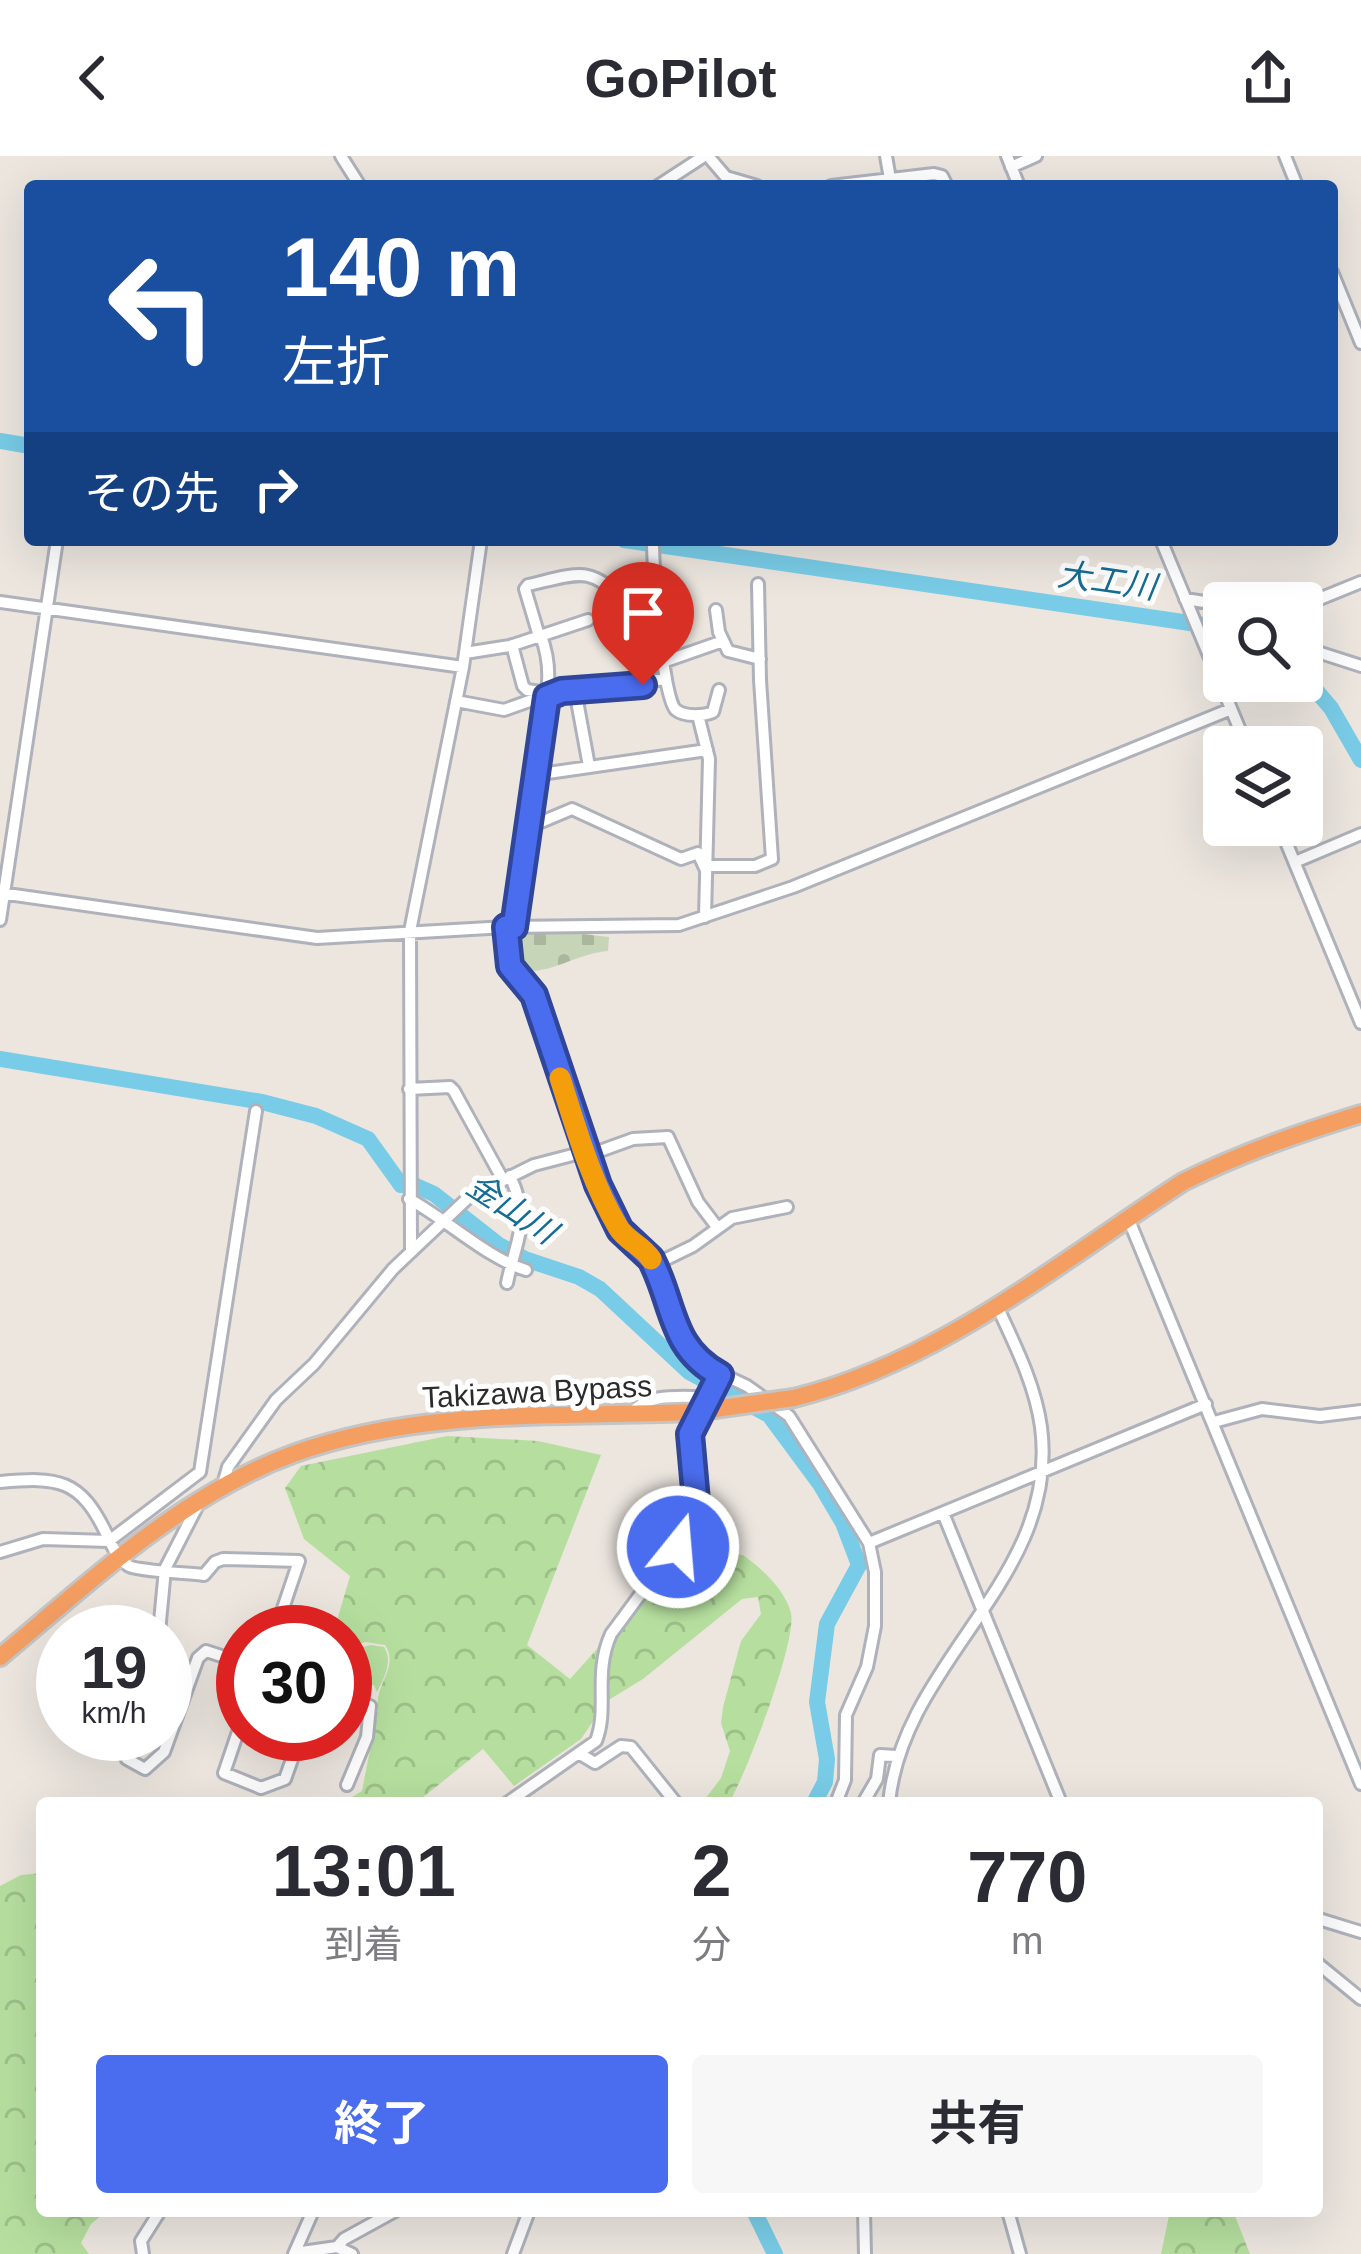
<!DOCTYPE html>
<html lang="ja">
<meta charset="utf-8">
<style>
:root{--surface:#fff;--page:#f7f7f7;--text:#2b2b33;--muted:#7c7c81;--accent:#4a6cee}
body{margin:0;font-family:Helvetica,"Noto Sans JP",sans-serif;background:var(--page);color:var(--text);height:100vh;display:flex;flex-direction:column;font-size:45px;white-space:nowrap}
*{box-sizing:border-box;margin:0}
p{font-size:39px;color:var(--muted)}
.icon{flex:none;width:66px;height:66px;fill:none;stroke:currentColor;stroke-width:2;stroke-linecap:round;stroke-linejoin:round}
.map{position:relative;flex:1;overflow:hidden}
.panel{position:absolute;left:36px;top:1641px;width:1287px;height:420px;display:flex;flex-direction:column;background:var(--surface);border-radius:12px;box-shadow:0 12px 48px #0002}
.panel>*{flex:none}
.top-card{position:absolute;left:24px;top:24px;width:1314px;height:366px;border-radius:12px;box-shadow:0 12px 48px #0002;background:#1a4fa0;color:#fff;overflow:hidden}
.controls{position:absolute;left:1203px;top:426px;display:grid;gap:24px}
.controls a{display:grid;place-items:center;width:120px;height:120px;border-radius:12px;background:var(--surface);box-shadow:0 12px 48px #0002;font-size:60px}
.speed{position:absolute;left:36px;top:1449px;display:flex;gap:24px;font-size:60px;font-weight:700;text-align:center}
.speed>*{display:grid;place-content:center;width:156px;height:156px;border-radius:50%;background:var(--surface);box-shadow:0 12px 48px #0002;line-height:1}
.speed small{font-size:30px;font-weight:400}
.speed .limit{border:18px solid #d22;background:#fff;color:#111}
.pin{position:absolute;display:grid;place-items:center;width:102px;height:102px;color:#fff;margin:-123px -51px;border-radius:50% 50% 50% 0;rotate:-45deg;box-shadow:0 0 12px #0007}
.pin .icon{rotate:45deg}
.me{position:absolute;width:132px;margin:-66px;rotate:17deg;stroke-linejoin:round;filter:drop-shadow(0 0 9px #0008)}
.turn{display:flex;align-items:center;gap:42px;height:252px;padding:0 60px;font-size:54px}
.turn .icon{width:156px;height:156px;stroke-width:2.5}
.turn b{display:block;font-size:84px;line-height:102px}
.then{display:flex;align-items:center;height:114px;padding:0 60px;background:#0003;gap:24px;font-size:45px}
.eta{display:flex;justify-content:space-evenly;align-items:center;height:204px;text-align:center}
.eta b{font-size:72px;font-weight:700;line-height:84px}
.button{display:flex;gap:24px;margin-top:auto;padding:24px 60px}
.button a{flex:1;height:138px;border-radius:12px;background:var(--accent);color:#fff;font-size:48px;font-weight:700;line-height:138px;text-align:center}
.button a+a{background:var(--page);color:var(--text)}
header{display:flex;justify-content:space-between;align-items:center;height:156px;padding:0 60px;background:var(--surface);font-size:54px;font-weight:700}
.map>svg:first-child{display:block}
.forest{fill:url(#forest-crowns)}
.cemetery{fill:url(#cemetery-stones)}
.park{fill:#b6df9f}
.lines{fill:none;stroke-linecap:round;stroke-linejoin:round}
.river{stroke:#79cce7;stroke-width:16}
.minor-casing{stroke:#afb1bb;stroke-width:16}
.highway-casing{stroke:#c4c4c4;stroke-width:22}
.minor{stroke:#fff;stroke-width:10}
.highway{stroke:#f49e62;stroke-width:16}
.highway-bridge-casing{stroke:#c4c4c4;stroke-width:22;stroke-linecap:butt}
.highway-bridge{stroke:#f49e62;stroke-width:16}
.route-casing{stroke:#30469b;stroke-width:30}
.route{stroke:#4a6cee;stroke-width:21}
.slow{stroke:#f59e0b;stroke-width:21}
.labels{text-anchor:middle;stroke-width:10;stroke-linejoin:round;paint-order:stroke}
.street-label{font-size:30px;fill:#2b2b2b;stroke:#fff}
.water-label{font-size:33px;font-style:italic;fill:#166c95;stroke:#fff}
</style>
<header><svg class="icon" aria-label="back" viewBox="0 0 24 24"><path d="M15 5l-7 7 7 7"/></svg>GoPilot<svg class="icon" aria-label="share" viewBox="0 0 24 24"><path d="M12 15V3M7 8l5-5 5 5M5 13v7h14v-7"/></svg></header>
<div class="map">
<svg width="1361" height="2098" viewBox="0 0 1361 2098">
<defs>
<pattern id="forest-crowns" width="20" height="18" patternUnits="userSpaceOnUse" patternTransform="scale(3)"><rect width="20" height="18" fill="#b6df9f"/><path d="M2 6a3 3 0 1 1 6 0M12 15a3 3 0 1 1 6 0" fill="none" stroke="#9dc089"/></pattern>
<pattern id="cemetery-stones" width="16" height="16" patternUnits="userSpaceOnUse" patternTransform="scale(3)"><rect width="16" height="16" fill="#c6d5b7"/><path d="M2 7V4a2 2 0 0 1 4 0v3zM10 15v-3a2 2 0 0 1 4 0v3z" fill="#aab79e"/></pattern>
</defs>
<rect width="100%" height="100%" fill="#ece6df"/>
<path class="forest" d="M447,1280L538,1285L601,1299L527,1489L570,1523L698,1381L722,1398L743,1399C762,1413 785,1433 791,1457C797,1486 746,1618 729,1647H702L721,1622L730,1595L721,1567L723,1551L741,1485L761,1458L758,1441L742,1443L643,1523L607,1545L581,1583L514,1630L483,1593L416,1647H342L362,1635L378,1553C374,1529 400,1511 385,1489L366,1486L349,1490L338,1461L350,1420L304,1383L285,1332L301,1310Z
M42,1717V2055H107L91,2068L81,2087L89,2098H0V1730L21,1719Z
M1170,2055H1233L1250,2098H1161Z"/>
<path class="cemetery" d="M548,774L609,781L608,795C578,797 552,818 522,815L512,782Z"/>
<path class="park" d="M371,1489L384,1491C393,1505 385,1521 377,1536L374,1529L362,1531L345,1520V1495Z"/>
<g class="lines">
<path class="river" d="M0,285L30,290
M624,384L1224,472
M1302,518L1331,552L1361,604
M0,903L262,946L316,960L368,983L401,1029H414L434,1038L499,1089L525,1103L579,1121L600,1133L689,1216L769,1259L820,1328L843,1367L859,1409L827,1468L817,1546L827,1603L825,1626L814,1647
M754,2055L775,2098"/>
<g class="minor-casing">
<path id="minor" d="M341,0L360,30
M708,0L726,21L757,30
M886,0L890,23
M1007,0L1019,30
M1285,0L1297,30
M1011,11L1036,0
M658,30L704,0
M831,30L934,18L942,20L947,30
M1332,116L1361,187
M653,384C653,408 662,543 676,554C685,561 704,560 713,556L719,534
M1161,384L1247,591
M1185,443L1224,449
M0,446L463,511
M1302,450L1361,426
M716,454L719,476L728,495L760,503
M539,480L525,433L528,429C544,426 572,416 588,420C614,426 629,458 658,457
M512,489L523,530L527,534L547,537
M1302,491L1361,510
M465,497L510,490L588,464
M663,506L723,485
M575,534L589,610
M456,545L504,554L549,538L665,523
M698,559L709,603L705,761
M534,619L707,594
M1279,669L1361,867
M527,672L572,653L681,703L698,697L706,714
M1295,706L1361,678
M707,710H755L772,703L760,524L758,428
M0,737L317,782L506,771L679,769L793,731L1231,553
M0,764L57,384
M506,771L510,810L534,839L584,996L620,1074L651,1103L682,1186L703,1209L747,1230L789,1260L869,1387L875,1416V1470L867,1511L846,1559L845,1624L836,1647
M514,771L541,569C548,536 553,512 541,480
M409,933L450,931L454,935L503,1024
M586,1000L633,983L668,981L698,1046L717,1071
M409,1043C446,1063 487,1102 526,1114
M1128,1062L1361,1628
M411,1096L410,775L463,511L481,384
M654,1109L693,1090L732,1062L787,1051
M507,1127C516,1082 532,1067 510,1020
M631,1258C648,1235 684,1242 711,1241L720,1219
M1214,1266L1262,1253L1320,1260L1361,1255
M0,1326C58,1321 80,1322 107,1379C112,1390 118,1403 129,1410C138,1415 188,1417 204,1419L215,1406L223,1403L299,1405L275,1476
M222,1332L228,1311L276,1244L314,1208L393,1113L469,1041L534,1009L584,996
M943,1357L1061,1647
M869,1387L1206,1248
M0,1396L43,1383L109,1385L200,1316L256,955
M281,1460L325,1471
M159,1476L165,1413L199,1347
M345,1542L370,1550L367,1581L347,1629
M243,1561L224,1617L261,1632L285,1623L301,1578
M134,1578L127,1603L145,1613L164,1596L198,1502L206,1495L243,1507
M580,1598L595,1607L621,1590L631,1591L676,1647
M507,1647L596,1585C609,1552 593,1518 611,1478L696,1363L690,1278L705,1241
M863,1647L877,1623L880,1599L896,1600
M889,1647C903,1503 1061,1422 1041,1271C1035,1228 1015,1189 997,1150
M1317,1767L1322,1764L1361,1776
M1317,1807L1361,1843
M864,2055L865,2098
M1008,2055L1020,2098
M337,2091L344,2083L395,2055
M295,2097L337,2091L352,2098
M143,2098L141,2085L160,2055
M294,2098L313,2055
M513,2098L529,2055"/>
</g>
<g class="highway-casing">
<path id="highway" d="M794,1242C940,1206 1059,1106 1183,1026C1241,997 1300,977 1361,958
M0,1501C90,1426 181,1339 293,1298C419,1252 561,1261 693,1256"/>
</g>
<use href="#minor" class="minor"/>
<use href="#highway" class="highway"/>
<g class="highway-bridge-casing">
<path id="highway-bridge" d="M693,1256L794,1242"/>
</g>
<use href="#highway-bridge" class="highway-bridge"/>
</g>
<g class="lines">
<g class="route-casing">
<path id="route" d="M643,529L562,535L547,541L514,771H506L510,810L534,839L598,1029L620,1074L651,1103C675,1149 669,1191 720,1219L690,1278L697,1356L678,1391"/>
</g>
<use href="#route" class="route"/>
<path class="slow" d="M560,922C576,972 591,1026 618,1071C626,1085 642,1089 651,1103"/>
</g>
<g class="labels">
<g class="street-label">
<text transform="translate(537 1236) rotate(-3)" y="10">Takizawa Bypass</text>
</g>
<g class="water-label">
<text transform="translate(1107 424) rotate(8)" y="12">大工川</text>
<text transform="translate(512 1052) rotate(33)" y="12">金山川</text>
</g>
</g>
</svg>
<div class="controls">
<a><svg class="icon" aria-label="search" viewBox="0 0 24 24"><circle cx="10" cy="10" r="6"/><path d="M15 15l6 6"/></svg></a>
<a><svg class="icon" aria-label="layers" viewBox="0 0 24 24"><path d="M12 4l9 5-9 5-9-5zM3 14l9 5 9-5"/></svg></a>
</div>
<div class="speed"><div>19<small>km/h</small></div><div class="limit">30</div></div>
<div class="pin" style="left:643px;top:529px;background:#d93025"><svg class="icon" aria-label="arrive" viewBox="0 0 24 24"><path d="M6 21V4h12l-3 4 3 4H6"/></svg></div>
<svg class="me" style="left:678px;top:1391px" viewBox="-20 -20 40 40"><circle r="17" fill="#4a6cee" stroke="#fff" stroke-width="3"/><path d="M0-11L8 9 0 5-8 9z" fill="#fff"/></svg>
<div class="top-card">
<div class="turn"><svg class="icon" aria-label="left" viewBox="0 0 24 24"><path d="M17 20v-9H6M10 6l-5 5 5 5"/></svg><div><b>140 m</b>左折</div></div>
<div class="then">その先<svg class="icon" aria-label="right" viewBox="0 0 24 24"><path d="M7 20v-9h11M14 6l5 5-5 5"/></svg></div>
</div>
<section class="panel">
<div class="eta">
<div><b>13:01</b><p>到着</p></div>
<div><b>2</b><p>分</p></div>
<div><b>770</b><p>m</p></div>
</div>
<div class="button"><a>終了</a><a>共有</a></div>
</section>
</div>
